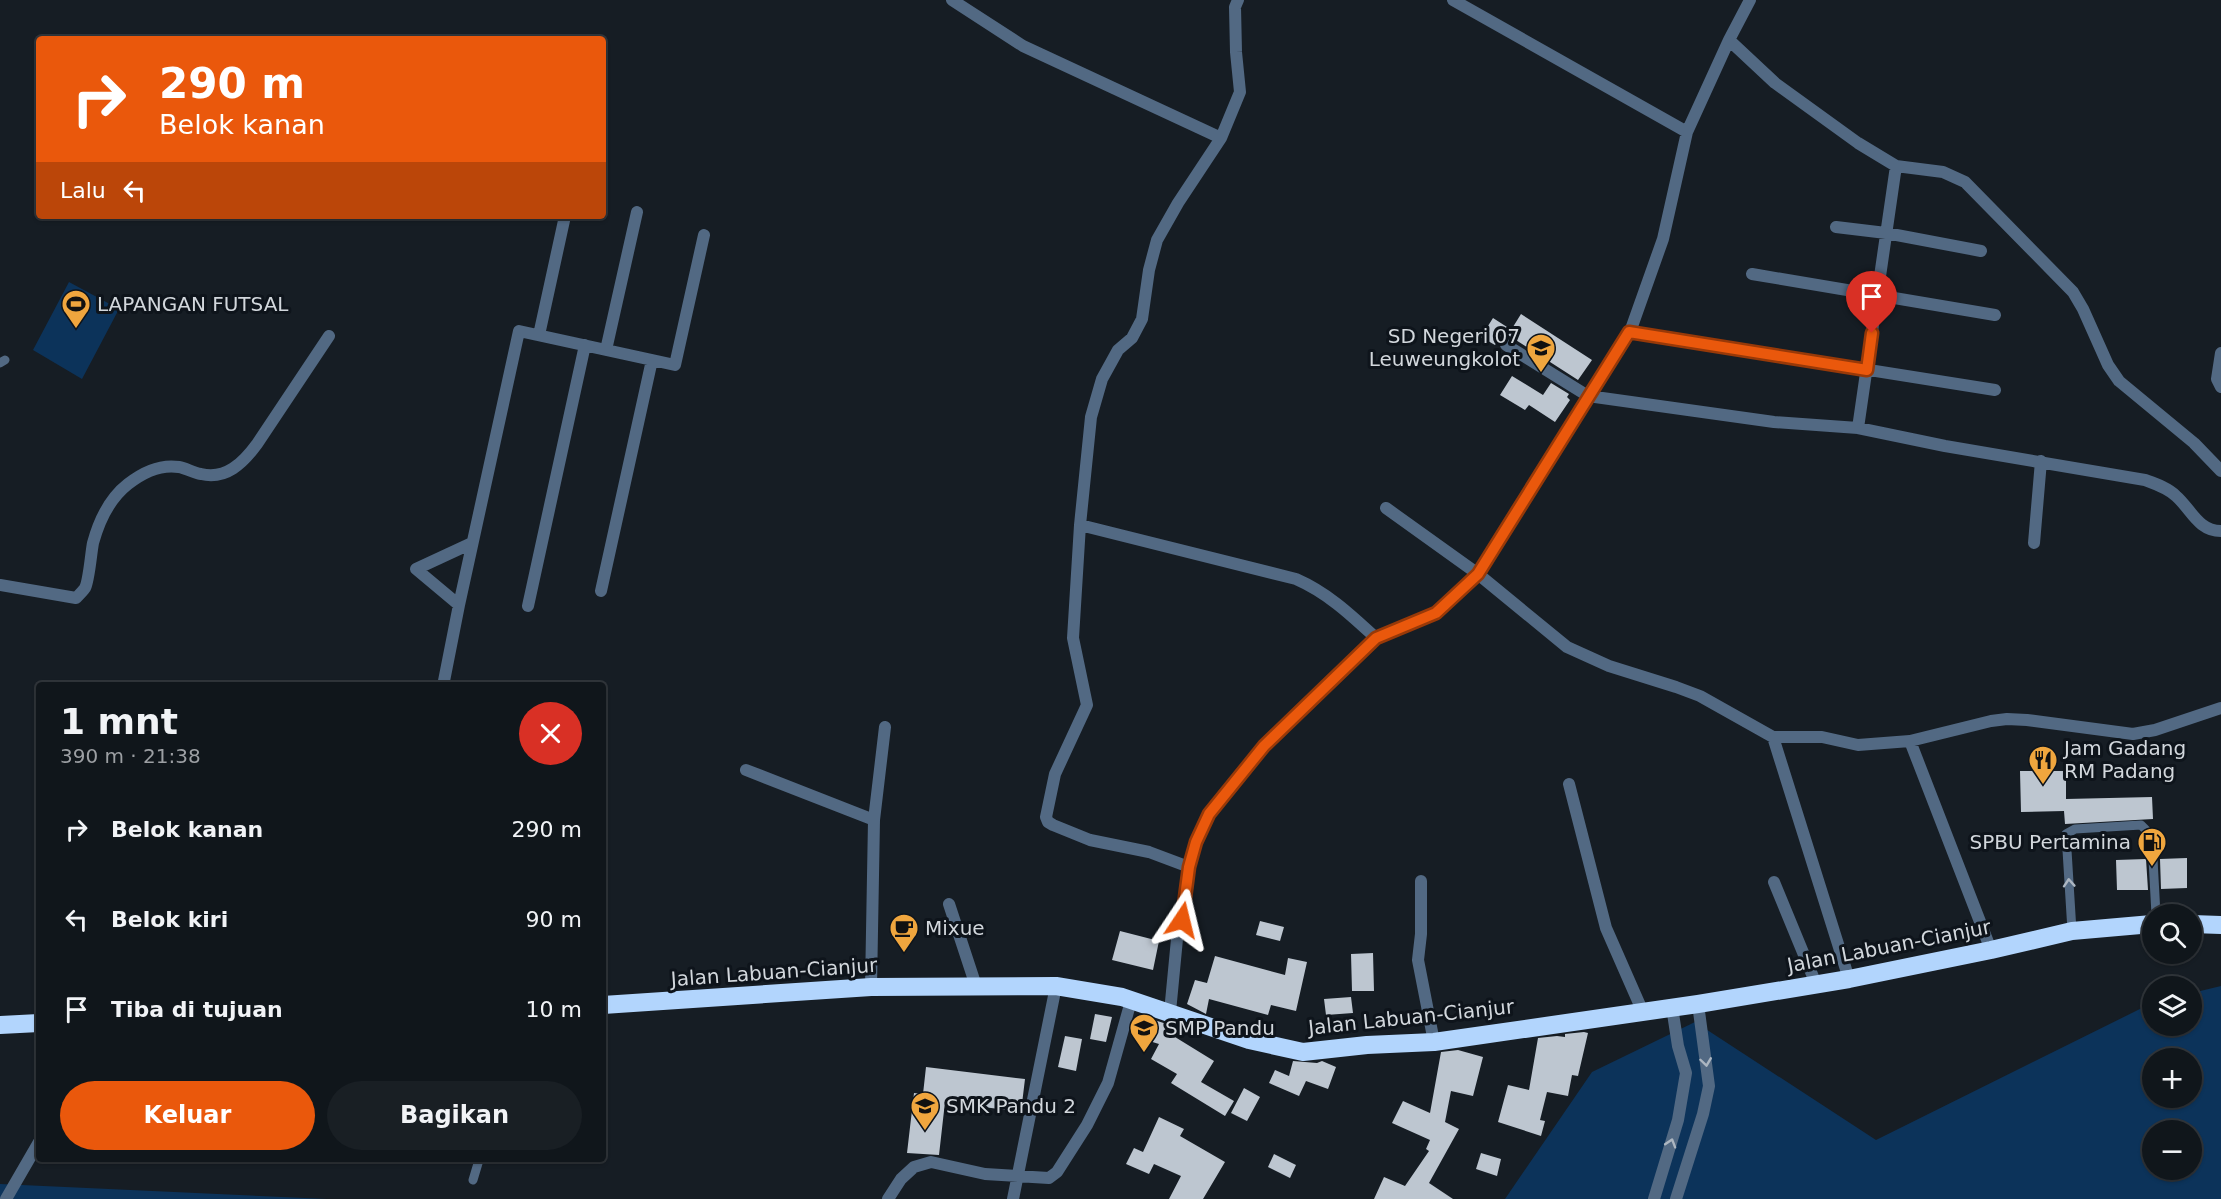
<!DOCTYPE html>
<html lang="id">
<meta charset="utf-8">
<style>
:root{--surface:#10161b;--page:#191f24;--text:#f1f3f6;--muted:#9c9fa3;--line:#30353a;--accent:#ea580c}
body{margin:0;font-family:"DejaVu Sans",sans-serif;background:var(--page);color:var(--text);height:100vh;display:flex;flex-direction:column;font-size:22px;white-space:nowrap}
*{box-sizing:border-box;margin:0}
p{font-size:20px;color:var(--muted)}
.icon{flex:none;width:33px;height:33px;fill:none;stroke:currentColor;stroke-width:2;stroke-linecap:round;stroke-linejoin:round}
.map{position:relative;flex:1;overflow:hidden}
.details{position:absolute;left:36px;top:682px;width:570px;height:480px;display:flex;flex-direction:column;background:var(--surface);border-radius:6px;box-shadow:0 2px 4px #0004,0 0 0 2px var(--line)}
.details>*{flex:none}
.guide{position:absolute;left:36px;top:36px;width:570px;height:183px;border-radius:6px;box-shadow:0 2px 4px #0004,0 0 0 2px var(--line);background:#ea580c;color:#fff;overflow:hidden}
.tools{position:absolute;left:2142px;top:904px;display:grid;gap:12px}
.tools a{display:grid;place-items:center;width:60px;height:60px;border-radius:50%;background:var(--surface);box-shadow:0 2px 4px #0004,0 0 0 2px var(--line);font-size:30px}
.pin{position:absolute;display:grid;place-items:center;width:51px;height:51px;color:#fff;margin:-62px -26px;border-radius:50% 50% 50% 0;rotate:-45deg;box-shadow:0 0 6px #0007}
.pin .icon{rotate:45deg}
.me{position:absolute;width:66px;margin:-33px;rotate:10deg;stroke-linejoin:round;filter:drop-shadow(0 0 4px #0008)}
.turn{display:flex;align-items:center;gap:21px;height:126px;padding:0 24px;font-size:27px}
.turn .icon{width:78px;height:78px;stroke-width:2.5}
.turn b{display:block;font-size:42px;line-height:51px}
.then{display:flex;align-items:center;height:57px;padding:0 24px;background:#0003;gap:12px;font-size:22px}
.round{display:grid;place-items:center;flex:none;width:63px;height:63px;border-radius:32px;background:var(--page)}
.head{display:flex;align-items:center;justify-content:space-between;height:102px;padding:0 24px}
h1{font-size:36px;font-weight:800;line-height:45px}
.primary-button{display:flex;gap:12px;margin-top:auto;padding:12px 24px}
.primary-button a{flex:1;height:69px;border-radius:36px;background:var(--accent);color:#fff;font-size:24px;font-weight:800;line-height:69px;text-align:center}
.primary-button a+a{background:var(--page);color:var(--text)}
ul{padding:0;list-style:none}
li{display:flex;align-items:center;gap:18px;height:90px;padding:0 24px}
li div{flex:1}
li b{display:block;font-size:22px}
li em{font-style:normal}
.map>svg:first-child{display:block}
.green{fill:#0c335a;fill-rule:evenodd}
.building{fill:#bdc6d0}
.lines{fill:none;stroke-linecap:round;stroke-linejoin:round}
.lane{stroke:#526983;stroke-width:9}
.street{stroke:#526983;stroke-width:12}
.highway{stroke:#b2d5fd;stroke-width:18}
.oneway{stroke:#acb6c1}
.route-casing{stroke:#983908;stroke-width:15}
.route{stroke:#ea580c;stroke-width:10}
.labels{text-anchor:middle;stroke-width:6;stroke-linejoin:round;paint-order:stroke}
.poi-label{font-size:20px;fill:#d2d7dc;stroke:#0e141b;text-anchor:start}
.street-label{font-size:20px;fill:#d2d7dc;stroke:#0e141b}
</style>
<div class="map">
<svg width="2221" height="1199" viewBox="0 0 2221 1199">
<rect width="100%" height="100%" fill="#161d24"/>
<path class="green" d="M69,282L119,309L82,379L33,350Z
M2221,986V1199H1505L1592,1072L1695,1022L1876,1140L2152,1003V1026H2192V993ZM2152,1059H2192V1098H2152ZM2152,1131H2192V1170H2152Z
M0,1184L327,1199H0Z"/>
<path class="building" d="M1521,314L1592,360L1578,380L1508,335Z
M1493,318L1507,327L1495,345L1481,337Z
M1512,376L1543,395L1551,383L1569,394L1567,397L1570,400L1555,422L1529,405L1525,410L1500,395Z
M2020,771H2066V799L2152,797L2153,819L2065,824L2064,811L2021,812Z
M2187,858V888L2161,889L2160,859Z
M2146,859L2148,890H2117L2116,860Z
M1260,921L1284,927L1280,941L1256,935Z
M1120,931L1159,941L1153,970L1112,960Z
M1373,953L1374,991H1352L1351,954Z
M1215,956L1285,975L1288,958L1307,962L1296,1011L1271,1005L1268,1015L1209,999L1206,1014L1187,1004L1195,980L1207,983Z
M1351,997L1353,1013L1326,1015L1324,999Z
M1095,1014L1112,1017L1106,1042L1090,1039Z
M1142,1016L1179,1028L1175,1037L1214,1061L1201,1082L1234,1101L1225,1116L1171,1083L1177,1074L1151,1059L1159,1044L1136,1037Z
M1584,1032L1588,1033L1578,1076L1572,1075L1568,1096L1547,1092L1540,1120L1545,1121L1541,1136L1498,1122L1508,1085L1529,1090L1538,1038L1557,1036L1565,1037V1034Z
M1065,1036L1082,1039L1076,1071L1058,1067Z
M1458,1050L1483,1057L1473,1096L1451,1091L1445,1122L1459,1129L1429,1183L1453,1199H1374L1384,1177L1405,1186L1429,1151L1426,1149L1430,1140L1392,1123L1403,1101L1430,1113L1441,1052Z
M1293,1061L1317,1063L1322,1061L1336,1067L1328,1089L1306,1081L1299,1096L1269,1083L1275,1070L1289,1076Z
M926,1067L1025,1079L1021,1112L945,1102L939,1155L907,1153L914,1093L923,1094Z
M1244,1088L1260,1097L1247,1121L1231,1113Z
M1159,1117L1184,1129L1180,1136L1225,1162L1203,1199H1169L1181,1176L1154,1164L1149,1174L1126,1164L1134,1148L1143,1152Z
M1481,1153L1501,1159L1497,1176L1476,1169Z
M1274,1154L1296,1165L1290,1178L1268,1167Z"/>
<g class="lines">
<path class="lane" d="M0,363L5,360
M2153,859L2156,915
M2072,931L2066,834L2075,829L2141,825L2146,830L2148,835
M473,1180L479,1160"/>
<path class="street" d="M952,0L1023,46L1221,138
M1453,0L1687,132L1729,40L1750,0
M1729,40L1775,83L1858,143L1896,166L1943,172L1965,182L2073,292L2083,309L2108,365L2119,381L2194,443L2221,471
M1836,227L1886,233L1981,251
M1752,274L1995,315
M1630,332L1995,390
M539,335L565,216
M1506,345L1588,396L1774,422L1858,428L1945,446L2145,480C2156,484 2168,488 2176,496C2191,509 2198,531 2221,531
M606,350L637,212
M2221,353L2217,379L2221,387
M1858,428L1896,166
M1386,508L1478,574L1567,647L1609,666L1676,687L1700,696L1773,737H1822L1858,745L1910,741L1991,721L2007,719L2027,720L2133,734L2155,730L2221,708
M1080,525L1296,579C1328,593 1351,615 1376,638
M2034,543L2041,461
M0,585L76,598C79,595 83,591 85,588C89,581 91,553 93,543C99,521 110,498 128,484C142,473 160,464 179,467C186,468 193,473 201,474C226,480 243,463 257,444L329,336
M601,591L652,360
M459,605L416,569L472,543
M528,606L585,345
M443,686L459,605L519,331L675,365L704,235
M1773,737L1849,979
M1910,741L1991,950
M746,770L874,820
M1569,784L1606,928L1642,1010
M1189,867L1149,852L1090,840L1053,825L1048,822L1046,817L1055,774L1087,705L1073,638L1080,525L1091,417L1102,379L1118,350L1132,338L1142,319L1149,270L1157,240L1178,203L1221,138L1240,92L1236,52L1235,7L1238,0
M1421,881V934L1418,960L1434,1042
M1774,882L1816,984
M949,904L976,986
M871,987L874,820L885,727
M1170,1012L1177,939L1186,901L1189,867L1196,841L1209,814L1264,745L1376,638L1436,613L1478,574L1630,332L1663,239L1687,132
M6,1199L39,1142
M888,1199L901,1179L914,1167L931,1162L985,1174L1049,1178L1057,1172L1087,1125L1108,1083L1131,1001
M1013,1199L1056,986
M1654,1199L1678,1120L1686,1073L1678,1046L1672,1007
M1676,1199L1703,1114L1709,1086L1698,1004"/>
<path class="highway" d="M2192,924L2221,925
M603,1005L871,987L1056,986L1122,997L1249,1040L1303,1052L1367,1045L1434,1042L1698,1004L1849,979L1991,950L2072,931L2152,924
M0,1025L39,1023"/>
</g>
<defs><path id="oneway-chevron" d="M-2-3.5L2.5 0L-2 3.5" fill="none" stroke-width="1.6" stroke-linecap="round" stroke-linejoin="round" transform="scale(1.5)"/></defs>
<g class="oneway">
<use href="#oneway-chevron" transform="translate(2069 883) rotate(-94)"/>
<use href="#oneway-chevron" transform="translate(1706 1062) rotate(82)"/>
<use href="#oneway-chevron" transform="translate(1671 1143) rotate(-73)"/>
</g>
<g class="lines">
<g class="route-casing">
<path id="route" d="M1182,920L1189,867L1196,842L1209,814L1264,746L1376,638L1436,613L1478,574L1629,332L1867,370L1872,333"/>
</g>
<use href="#route" class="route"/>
</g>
<defs>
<g id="stadium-pin" transform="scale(1.5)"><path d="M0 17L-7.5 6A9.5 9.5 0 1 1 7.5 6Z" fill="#f0a63e" stroke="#0e141b"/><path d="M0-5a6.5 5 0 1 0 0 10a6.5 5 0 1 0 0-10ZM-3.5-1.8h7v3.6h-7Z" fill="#111"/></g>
<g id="school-pin" transform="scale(1.5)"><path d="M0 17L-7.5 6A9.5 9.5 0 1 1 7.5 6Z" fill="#f0a63e" stroke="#0e141b"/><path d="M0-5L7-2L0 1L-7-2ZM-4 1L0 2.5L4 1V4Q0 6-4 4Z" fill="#111"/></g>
<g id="restaurant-pin" transform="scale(1.5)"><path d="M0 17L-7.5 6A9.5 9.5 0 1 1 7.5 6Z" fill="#f0a63e" stroke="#0e141b"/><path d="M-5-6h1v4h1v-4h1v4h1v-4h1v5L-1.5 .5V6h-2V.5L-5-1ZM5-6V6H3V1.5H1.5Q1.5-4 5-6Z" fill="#111"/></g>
<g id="fuel-pin" transform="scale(1.5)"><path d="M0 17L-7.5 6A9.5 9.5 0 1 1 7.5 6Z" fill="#f0a63e" stroke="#0e141b"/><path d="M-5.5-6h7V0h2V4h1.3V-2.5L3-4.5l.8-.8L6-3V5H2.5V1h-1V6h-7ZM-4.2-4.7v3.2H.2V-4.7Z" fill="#111"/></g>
<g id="cafe-pin" transform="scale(1.5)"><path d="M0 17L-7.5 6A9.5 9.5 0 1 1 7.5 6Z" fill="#f0a63e" stroke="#0e141b"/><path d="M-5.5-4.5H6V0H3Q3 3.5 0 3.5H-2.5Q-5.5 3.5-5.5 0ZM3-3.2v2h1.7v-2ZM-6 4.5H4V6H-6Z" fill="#111"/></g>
</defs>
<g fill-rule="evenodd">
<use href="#stadium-pin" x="76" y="304"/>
<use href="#school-pin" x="1541" y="348"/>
<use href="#restaurant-pin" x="2043" y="760"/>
<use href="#fuel-pin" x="2152" y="842"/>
<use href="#cafe-pin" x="904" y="928"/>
<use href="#school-pin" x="1144" y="1028"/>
<use href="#school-pin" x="925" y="1106"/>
</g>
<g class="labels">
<g class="poi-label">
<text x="97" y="311">LAPANGAN FUTSAL</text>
<text x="1520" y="343" text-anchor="end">SD Negeri 07<tspan x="1520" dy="23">Leuweungkolot</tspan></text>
<text x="2064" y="755">Jam Gadang<tspan x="2064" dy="23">RM Padang</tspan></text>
<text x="2131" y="849" text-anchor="end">SPBU Pertamina</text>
<text x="925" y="935">Mixue</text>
<text x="1165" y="1035">SMP Pandu</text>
<text x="946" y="1113">SMK Pandu 2</text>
</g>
<g class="street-label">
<text transform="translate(1889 946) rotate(-11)" y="7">Jalan Labuan-Cianjur</text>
<text transform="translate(774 972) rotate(-4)" y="7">Jalan Labuan-Cianjur</text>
<text transform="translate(1411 1017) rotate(-6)" y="7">Jalan Labuan-Cianjur</text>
</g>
</g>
</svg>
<div class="tools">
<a><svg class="icon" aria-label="search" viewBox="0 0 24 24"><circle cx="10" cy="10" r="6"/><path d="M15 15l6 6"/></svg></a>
<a><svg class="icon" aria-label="layers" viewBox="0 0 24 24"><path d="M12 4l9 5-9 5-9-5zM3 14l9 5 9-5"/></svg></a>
<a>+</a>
<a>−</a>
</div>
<div class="pin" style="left:1872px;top:333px;background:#d93025"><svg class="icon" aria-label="arrive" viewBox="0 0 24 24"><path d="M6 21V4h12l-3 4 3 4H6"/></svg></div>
<svg class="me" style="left:1182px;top:920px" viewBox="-20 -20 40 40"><path d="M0-17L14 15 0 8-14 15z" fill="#ea580c" stroke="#fff" stroke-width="4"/></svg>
<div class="guide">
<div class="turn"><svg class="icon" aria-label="right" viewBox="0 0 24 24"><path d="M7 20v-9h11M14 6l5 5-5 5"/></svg><div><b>290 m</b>Belok kanan</div></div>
<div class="then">Lalu<svg class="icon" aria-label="left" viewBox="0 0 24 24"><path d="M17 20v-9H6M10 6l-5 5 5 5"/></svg></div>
</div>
<section class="details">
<div class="head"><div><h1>1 mnt</h1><p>390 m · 21:38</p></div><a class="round" style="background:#d93025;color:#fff"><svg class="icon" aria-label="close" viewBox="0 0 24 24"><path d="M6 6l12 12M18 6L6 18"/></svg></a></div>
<ul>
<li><svg class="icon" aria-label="right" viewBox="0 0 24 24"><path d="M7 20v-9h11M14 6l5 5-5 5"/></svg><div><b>Belok kanan</b></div><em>290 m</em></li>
<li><svg class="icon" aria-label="left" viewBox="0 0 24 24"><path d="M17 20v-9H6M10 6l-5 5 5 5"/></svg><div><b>Belok kiri</b></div><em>90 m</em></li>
<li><svg class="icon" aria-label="arrive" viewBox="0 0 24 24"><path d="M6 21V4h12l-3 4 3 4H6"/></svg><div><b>Tiba di tujuan</b></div><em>10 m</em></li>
</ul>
<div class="primary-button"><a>Keluar</a><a>Bagikan</a></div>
</section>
</div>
